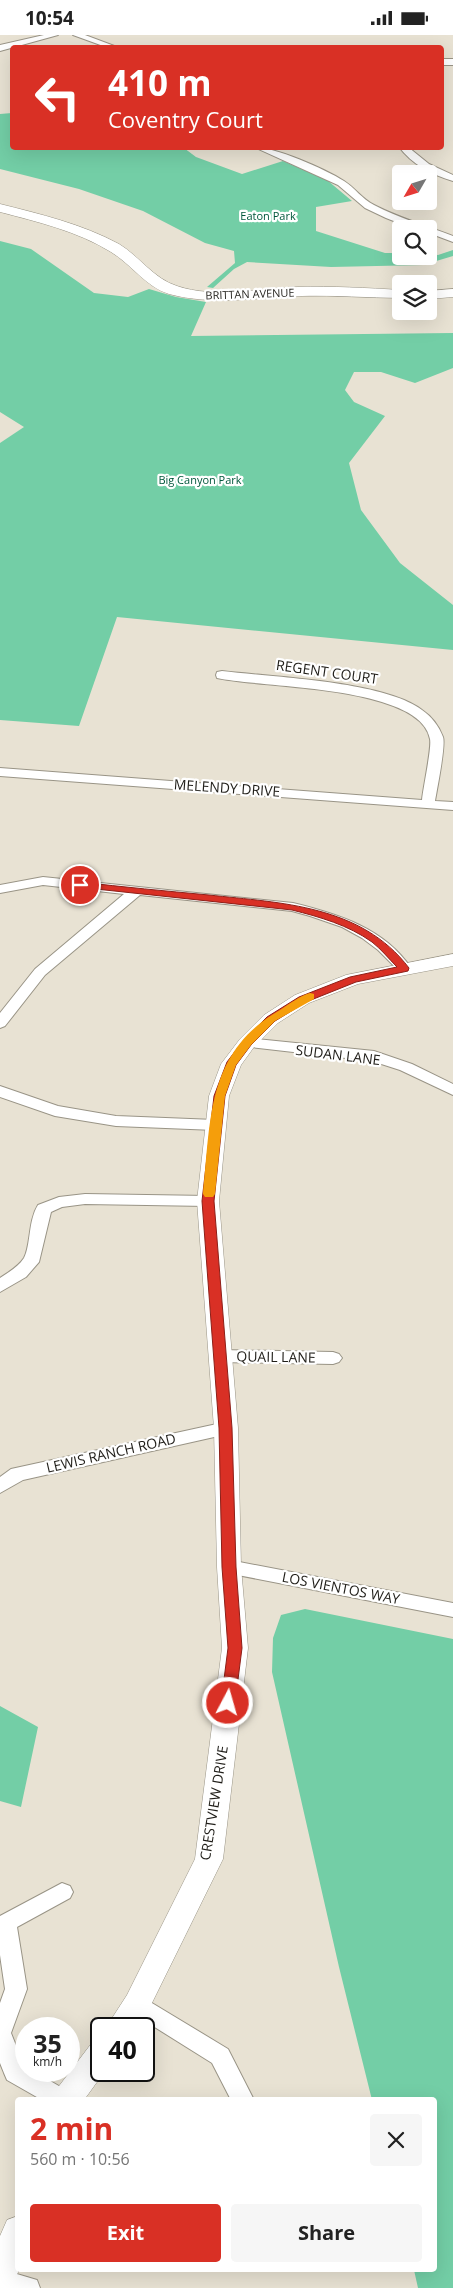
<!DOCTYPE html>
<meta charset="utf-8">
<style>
:root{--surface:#fff;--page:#f6f6f6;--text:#222;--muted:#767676;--accent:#d93025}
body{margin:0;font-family:"Open Sans",sans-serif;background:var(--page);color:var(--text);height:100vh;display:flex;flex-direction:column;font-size:19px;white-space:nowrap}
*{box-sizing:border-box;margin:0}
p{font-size:16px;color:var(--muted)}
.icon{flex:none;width:28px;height:28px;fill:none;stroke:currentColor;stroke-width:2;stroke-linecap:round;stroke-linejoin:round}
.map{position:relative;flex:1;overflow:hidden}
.details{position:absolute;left:15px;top:2062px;width:422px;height:175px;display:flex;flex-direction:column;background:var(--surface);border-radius:5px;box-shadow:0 5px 20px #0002}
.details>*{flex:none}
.hud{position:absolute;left:10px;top:10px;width:434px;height:105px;border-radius:5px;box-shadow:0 5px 20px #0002;background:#d93025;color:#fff;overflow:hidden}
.needle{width:32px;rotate:231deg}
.fabs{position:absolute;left:392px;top:130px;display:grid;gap:10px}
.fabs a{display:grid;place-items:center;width:45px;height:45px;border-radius:5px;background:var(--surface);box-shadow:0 5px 20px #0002;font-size:25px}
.speed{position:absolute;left:15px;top:1982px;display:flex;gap:10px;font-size:25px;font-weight:700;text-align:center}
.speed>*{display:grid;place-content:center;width:65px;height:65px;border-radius:50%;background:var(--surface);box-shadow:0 5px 20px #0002;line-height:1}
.speed small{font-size:12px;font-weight:400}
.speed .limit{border:2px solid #111;border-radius:8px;background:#fff;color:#111}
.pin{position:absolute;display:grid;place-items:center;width:42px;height:42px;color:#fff;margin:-21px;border:2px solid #fff;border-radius:50%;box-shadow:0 1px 5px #0007}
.me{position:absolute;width:55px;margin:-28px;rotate:6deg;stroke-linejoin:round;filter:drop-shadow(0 0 4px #0008)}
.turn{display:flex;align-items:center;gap:18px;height:105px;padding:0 15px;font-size:22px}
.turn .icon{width:65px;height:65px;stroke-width:2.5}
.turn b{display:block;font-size:35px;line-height:42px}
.round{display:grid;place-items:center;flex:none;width:52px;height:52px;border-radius:5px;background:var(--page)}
.overview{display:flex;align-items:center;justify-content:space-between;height:85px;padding:0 15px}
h1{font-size:30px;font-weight:700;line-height:38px;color:var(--accent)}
.primary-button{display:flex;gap:10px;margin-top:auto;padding:10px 15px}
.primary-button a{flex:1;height:58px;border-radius:5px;background:var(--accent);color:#fff;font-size:20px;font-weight:700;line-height:58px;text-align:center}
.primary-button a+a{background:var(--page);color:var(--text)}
.status{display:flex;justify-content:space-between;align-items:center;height:35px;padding:0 25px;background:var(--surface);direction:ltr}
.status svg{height:14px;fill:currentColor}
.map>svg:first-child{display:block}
.green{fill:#73cea6}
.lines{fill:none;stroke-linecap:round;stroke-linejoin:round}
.minor-casing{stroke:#999486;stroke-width:2}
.tertiary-casing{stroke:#999486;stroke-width:1}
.secondary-casing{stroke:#999486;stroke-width:1}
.minor{fill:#fff;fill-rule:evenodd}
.tertiary{fill:#fff;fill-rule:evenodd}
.secondary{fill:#fff;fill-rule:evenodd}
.route{fill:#d93025;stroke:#8d1f18}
.slow{fill:#f59e0b}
.labels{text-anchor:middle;stroke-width:4.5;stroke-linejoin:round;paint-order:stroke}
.far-park-label{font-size:11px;fill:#00573b;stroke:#fff}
.far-street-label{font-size:11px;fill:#201e19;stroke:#fff}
.street-label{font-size:14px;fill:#201e19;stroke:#fff}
</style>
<div class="status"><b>10:54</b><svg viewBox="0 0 49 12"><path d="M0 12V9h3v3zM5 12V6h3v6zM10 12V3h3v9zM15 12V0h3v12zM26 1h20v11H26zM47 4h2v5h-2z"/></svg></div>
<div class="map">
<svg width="453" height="2253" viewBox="0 0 453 2253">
<rect width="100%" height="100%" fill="#e8e2d3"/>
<path class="green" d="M12,78V112L184,113L196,122L242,139L283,126L327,145L352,166L316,172V196L385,218H401V221H429V219L438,220L453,215V221L423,230L331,232L247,227L234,234L213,253L207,252L235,228L234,216L205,208L143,176L79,154L0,134V79Z
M0,206L31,214L94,258L128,262L149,254L176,262L206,267L191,301L453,298V333L415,348L381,337H354L345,355L354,367L385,381L349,428L361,475L400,528L453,570V615L117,582L79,691L0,685V408L24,392L0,377Z
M305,1574L453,1604V2253H418L414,2235H435V2065H372L339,1932L272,1637L273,1603L281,1580Z
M0,1671L38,1692L21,1772L0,1766Z"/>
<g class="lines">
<g class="minor-casing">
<path id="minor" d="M44,0H58L0,16V10Z
M73,0H85L117,12H106Z
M441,24H453V30H441Z
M254,112C275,112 325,134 344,146C355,153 362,164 374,170C399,183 427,191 453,201V207L429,198V194H414L386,183L365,173L338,150Z
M399,112H408L429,129L453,140V146C432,140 412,129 399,112Z
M222,636C271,642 385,646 422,675C431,681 439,691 443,702C446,710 437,754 435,766L453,767V775L0,741V733L422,765C423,753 432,713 430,704C421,650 260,653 217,643L216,640L217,637Z
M43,842L293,868C338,879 384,893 411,933L404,937L399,936L378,915L362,903L342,892L310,881L292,876L140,860L45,940L5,991L0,993V978L35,934L124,859L43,850L0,858V850Z
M247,1003L374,1016L412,1029L453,1049V1060L400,1035L372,1026L242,1011L239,1008L242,1005Z
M0,1051L58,1071L116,1081L215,1085L221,1086L223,1090L221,1094L215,1095L116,1091L55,1081L0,1062Z
M85,1159L208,1161L214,1162L216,1166L214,1170L208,1171L85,1169L62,1172L51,1177L39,1227L26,1242L0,1257V1243C9,1237 18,1232 24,1223C31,1210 28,1186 38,1170L59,1162Z
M220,1315L333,1317L339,1319L342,1323L339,1327L333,1329L220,1327L214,1325L211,1321L214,1317Z
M226,1387L232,1388L235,1393L232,1398L23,1445L0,1458V1442L11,1434Z
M229,1525L453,1568V1582L222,1537L219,1532L222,1527Z
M62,1848L70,1851L73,1857L70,1863L17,1892L27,1954L11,1998L26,2036H33L71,2058L74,2065H42L7,2045L4,2038L0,2028V1968L5,1954L0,1920V1881Z
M137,1959L228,2014L254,2065H231L212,2028L129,1976L126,1969L129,1962Z
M0,2234L37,2245L40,2253H0Z"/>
</g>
<g class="tertiary-casing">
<path id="tertiary" d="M453,919V931L358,949L309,968L278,988L254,1012L241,1030L229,1061L219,1166L238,1393L241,1532L248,1613L223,1824L147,1978L136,1994H105L127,1960L195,1824L222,1613L217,1532L214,1393L197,1166L209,1061L221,1029L240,1004L264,980L295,960L346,940Z
M101,2005V2036H105L84,2065H52L56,2055L91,2009Z
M18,2181L19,2235L11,2253H0V2201L7,2185Z"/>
</g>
<g class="secondary-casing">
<path id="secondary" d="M0,169C40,179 82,189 119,209C139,221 154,244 177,251C215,264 260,253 298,252C332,251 367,253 401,255V263C368,263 335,260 302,261C258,262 213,271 169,259C146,252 131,229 111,217C77,196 38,187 0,177Z
M453,254V262L429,264V256Z"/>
</g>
<use href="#minor" class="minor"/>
<use href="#tertiary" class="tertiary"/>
<use href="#secondary" class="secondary"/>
</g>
<path class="route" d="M80,847C123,852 166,856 209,860C282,868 361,870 409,933L408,936L356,947L306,967L275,986L251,1010L236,1030L225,1061L214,1166L232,1393L236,1532L242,1613L235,1668L233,1672L228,1673L223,1672L221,1668L228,1613L222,1532L219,1393L202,1166L214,1061L227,1027L243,1006L267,982L299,962L350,942L397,932C389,924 381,914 372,907C348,890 320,882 292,875L77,852V848Z"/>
<path class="slow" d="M310,958L314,959V964L275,986L251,1010L236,1030L225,1061L215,1159L213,1162H205L203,1159C211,1085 206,1017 280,975C289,969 300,961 310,958Z"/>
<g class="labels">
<g class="far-park-label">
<text x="268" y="185">Eaton Park</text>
<text x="200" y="449">Big Canyon Park</text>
</g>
<g class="far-street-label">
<text transform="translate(250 259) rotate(-2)" y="4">BRITTAN AVENUE</text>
</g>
<g class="street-label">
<text transform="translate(327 637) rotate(8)" y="5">REGENT COURT</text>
<text transform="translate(227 753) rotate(4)" y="5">MELENDY DRIVE</text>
<text transform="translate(338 1020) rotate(7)" y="5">SUDAN LANE</text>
<text transform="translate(276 1322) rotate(1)" y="5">QUAIL LANE</text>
<text transform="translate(111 1418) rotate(-13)" y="5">LEWIS RANCH ROAD</text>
<text transform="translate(341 1553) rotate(11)" y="5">LOS VIENTOS WAY</text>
<text transform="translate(214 1768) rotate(-81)" y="5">CRESTVIEW DRIVE</text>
</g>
</g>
</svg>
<div class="fabs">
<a><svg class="needle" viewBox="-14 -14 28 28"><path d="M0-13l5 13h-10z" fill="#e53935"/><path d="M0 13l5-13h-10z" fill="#767676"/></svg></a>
<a><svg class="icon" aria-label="search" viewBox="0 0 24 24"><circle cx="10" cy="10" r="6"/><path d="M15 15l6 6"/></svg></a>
<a><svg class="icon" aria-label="layers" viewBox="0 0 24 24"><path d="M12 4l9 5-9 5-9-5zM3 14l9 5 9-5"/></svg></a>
</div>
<div class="speed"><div>35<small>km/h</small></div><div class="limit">40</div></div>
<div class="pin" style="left:80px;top:850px;background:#d93025"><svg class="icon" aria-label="arrive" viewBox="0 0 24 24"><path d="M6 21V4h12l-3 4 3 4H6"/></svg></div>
<svg class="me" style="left:228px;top:1668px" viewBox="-20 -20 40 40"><circle r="17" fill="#d93025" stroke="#fff" stroke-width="3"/><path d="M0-11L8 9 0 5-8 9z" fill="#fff"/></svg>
<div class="hud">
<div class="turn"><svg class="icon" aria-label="left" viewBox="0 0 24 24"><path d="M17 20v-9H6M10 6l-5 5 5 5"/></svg><div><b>410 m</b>Coventry Court</div></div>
</div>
<section class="details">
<div class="overview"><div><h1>2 min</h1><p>560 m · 10:56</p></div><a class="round"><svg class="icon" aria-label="close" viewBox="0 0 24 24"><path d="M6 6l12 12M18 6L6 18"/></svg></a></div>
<div class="primary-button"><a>Exit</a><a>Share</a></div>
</section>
</div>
